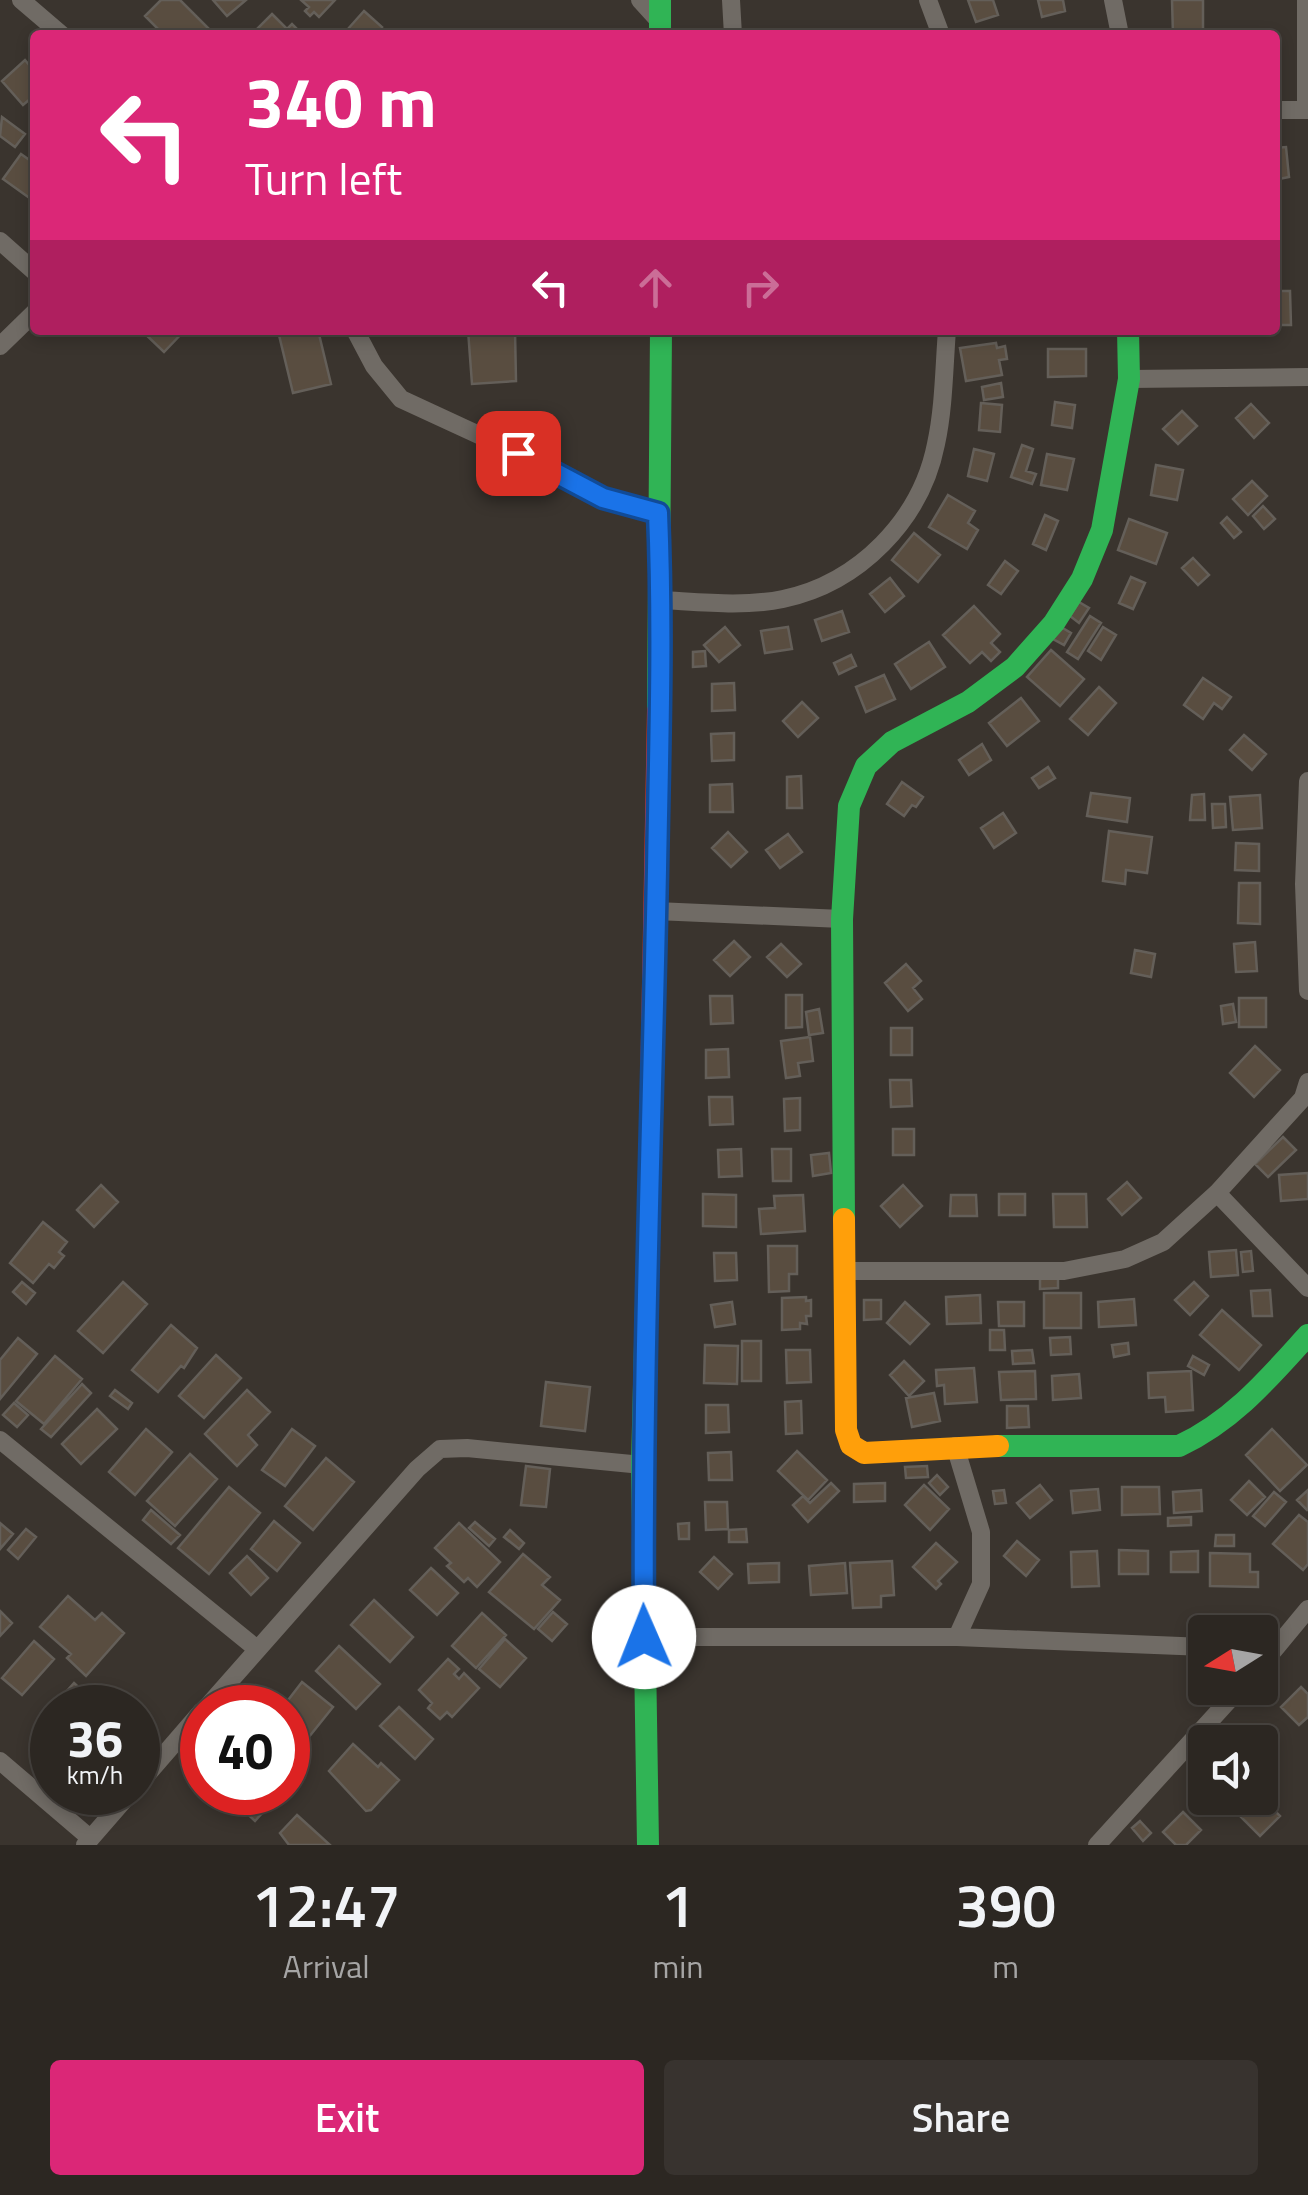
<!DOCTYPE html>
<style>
:root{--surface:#2c2722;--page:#38332f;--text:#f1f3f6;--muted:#a6a5a5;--line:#484440;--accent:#db2777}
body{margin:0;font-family:"Titillium Web",sans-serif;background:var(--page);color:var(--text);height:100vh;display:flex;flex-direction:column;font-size:38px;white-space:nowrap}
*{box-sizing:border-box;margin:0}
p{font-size:32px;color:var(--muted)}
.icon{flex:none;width:55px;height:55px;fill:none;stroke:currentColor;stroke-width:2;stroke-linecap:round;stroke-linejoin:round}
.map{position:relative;height:1845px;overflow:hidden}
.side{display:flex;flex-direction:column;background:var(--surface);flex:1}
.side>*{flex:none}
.hud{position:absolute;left:30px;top:30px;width:1250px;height:305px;border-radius:10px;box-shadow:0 5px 15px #0003,0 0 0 2px var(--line);background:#db2777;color:#fff;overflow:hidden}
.needle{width:65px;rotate:259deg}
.fabs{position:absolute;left:1188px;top:1615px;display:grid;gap:20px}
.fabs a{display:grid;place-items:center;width:90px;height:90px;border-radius:10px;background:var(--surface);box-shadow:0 5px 15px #0003,0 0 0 2px var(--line);font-size:50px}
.speed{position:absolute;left:30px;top:1685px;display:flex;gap:20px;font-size:50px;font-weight:700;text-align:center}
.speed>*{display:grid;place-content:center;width:130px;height:130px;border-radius:50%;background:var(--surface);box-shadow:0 5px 15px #0003,0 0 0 2px var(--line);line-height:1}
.speed small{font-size:25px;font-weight:400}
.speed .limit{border:15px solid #d22;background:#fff;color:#111}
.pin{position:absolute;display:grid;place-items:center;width:85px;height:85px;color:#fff;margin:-42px;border-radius:20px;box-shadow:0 5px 15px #0006}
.me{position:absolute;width:110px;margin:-55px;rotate:359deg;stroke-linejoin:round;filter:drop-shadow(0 0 8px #0008)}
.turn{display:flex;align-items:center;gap:35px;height:210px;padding:0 50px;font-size:45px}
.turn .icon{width:130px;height:130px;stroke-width:2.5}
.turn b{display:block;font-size:70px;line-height:85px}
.lanes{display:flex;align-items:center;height:95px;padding:0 50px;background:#0003;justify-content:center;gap:50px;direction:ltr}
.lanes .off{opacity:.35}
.eta{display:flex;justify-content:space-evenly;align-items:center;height:170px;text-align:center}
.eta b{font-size:60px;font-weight:600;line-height:70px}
.primary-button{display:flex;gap:20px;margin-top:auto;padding:20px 50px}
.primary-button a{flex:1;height:115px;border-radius:10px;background:var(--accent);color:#fff;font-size:40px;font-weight:600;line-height:115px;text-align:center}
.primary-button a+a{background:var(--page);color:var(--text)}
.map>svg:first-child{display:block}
.building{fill:#594d40;stroke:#645f59;stroke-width:2.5}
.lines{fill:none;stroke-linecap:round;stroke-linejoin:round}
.street{stroke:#706b65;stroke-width:18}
.fast{stroke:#30b455;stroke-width:22}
.slow{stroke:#ff9f0a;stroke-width:22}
.jam{stroke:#e5322d;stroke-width:22}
.route-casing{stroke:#114b97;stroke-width:25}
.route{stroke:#1a73e8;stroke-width:18}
</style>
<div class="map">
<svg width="1308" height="1845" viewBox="0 0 1308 1845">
<rect width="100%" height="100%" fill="#3a342e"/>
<path class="building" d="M161,0H180L215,35H164L145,16Z
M213,0H246L227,16Z
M301,0H335L319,17L314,12L310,16L305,11L309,7Z
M968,0H993L998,15L976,22Z
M1038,0H1063L1065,11L1042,17Z
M1172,0H1203V35H1173Z
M364,11L382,27L375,35H353L347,30Z
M272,14L287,29L292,24L303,35H255L253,33Z
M25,60L35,72V95L23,105L2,81Z
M2,117L25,134L15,147L0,136Z
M1286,147L1289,177L1279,179L1278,170H1275V148Z
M21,154L35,164V194L31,199L3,179Z
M1275,291H1290L1291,325H1275Z
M141,330H185L164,352Z
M318,330L331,384L293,393L278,331Z
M468,330H515L516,381L472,384Z
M996,343L997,348L1005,346L1007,359L999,360L1002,375L966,381L960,348Z
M1048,349H1086V376L1048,377Z
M1001,383L1003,397L984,400L982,387Z
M1055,402L1075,405L1072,428L1052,425Z
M981,403L1002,405L1000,432L979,430Z
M1251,404L1269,423L1254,438L1236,418Z
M1182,411L1197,426L1178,444L1163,429Z
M1022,445L1033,449L1026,471L1036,474L1032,484L1011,477Z
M974,449L994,454L987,481L968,476Z
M1047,454L1074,459L1067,490L1041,485Z
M1156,465L1183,470L1177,500L1151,495Z
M1252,481L1267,496L1248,515L1233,499Z
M948,495L975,511L968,523L978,530L967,549L929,527Z
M1263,506L1275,519L1264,529L1253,516Z
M1045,515L1058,521L1046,550L1033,544Z
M1227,517L1241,532L1234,538L1221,523Z
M1129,519L1167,533L1156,564L1118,550Z
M914,533L940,555L918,582L892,560Z
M1193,558L1209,575L1198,585L1182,568Z
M1005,561L1018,571L1001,594L988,585Z
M1131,577L1145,583L1133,609L1119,603Z
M890,578L904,596L885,612L870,594Z
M1079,602L1089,608L1079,623L1070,616Z
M974,606L1000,634L991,643L1000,652L991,661L982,652L970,663L943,635Z
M842,611L849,632L822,641L815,620Z
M1090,616L1101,623L1078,659L1067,652Z
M725,627L740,645L719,662L704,645Z
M788,627L792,649L765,653L761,631Z
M1061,627L1071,633L1064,645L1053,639Z
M1103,627L1116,635L1101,660L1088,651Z
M929,642L945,667L911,689L895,664Z
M1051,650L1084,679L1060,706L1027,677Z
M705,651L706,666L693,667V652Z
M851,655L856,666L839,674L834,663Z
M884,675L895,699L866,712L856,687Z
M1203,678L1231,697L1222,709L1214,703L1203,719L1184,705Z
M734,683L735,710L712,711V684Z
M1099,687L1116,703L1088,735L1070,719Z
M1021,698L1039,721L1007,746L989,723Z
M802,702L818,718L798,737L783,721Z
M734,733V760L712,761L711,734Z
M1244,735L1266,754L1252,770L1230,750Z
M982,744L991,760L969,775L959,760Z
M1048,767L1055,778L1039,788L1032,778Z
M801,776L802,808H787V777Z
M902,782L923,797L916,807L912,805L904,816L887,804Z
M732,784L733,812H710V785Z
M1091,793L1130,798L1127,822L1087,816Z
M1204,794L1205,820H1190L1192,795Z
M1260,795L1262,828L1233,830L1230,797Z
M1212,804H1225L1226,827L1213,828Z
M1003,813L1016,833L994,848L981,828Z
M1109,831L1152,837L1147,873L1126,870L1125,884L1103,881Z
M728,832L747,852L731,867L712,848Z
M788,834L802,852L780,868L766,850Z
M1236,843L1259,844V871L1235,870Z
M1239,883H1260V924L1238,923Z
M734,941L750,957L730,976L714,960Z
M1255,942L1257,971L1236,972L1234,944Z
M781,944L801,964L787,977L767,957Z
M1135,950L1155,954L1151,977L1131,973Z
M906,964L921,981L913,988L922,999L908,1011L885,983Z
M786,995H802V1027L786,1028Z
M710,996H732L733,1023L711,1024Z
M1239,998H1266V1027H1239Z
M1233,1004L1236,1022L1223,1024L1221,1006Z
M819,1009L823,1033L809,1035L806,1012Z
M891,1028H912V1055H891Z
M810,1037L813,1061L798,1063L800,1076L786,1078L781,1041Z
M1255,1046L1280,1070L1254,1097L1230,1073Z
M728,1049L729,1077L706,1078V1050Z
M890,1080H911L912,1106L891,1107Z
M709,1097H732L733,1124L710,1125Z
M800,1098V1130L785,1131L784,1099Z
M893,1129H914V1155H893Z
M1283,1137L1296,1150L1268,1177L1255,1164Z
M741,1149L742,1176L719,1177L718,1150Z
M772,1149H791V1181H773Z
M829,1153L831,1173L813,1176L811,1155Z
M1308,1173V1199L1281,1201L1279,1175Z
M1127,1182L1141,1198L1122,1215L1108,1199Z
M101,1185L118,1202L94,1227L77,1210Z
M903,1185L922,1206L900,1227L881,1206Z
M703,1194L736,1195V1227L703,1226Z
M999,1194H1025V1215H999Z
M1053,1194H1086L1087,1227H1054Z
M803,1195L805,1231L761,1234L759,1209L775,1208L774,1196Z
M951,1195H976L977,1216H950Z
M43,1222L67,1242L59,1252L64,1256L54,1268L49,1264L33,1283L10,1263Z
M768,1246H797V1274H789V1291L769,1292Z
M1236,1250L1238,1275L1211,1277L1209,1252Z
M1251,1251L1253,1271L1243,1272L1241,1252Z
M714,1253H736L737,1280L715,1281Z
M1040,1276H1058V1288L1040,1289Z
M22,1282L35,1293L26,1304L13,1292Z
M123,1282L147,1304L103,1353L78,1331Z
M1194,1282L1208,1296L1190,1315L1175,1300Z
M1270,1290L1272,1316H1253L1251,1291Z
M1044,1293H1081V1328H1044Z
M980,1295L981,1323L947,1324L946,1297Z
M806,1297V1301L811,1300V1316H806L807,1324L800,1323V1329L782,1330V1298Z
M1134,1299L1136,1325L1099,1327L1098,1302Z
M864,1300H881V1319L864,1320Z
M732,1302L735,1324L715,1327L711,1305Z
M905,1302L929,1324L910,1344L887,1323Z
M998,1302H1024V1326H999Z
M1222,1310L1261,1345L1239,1370L1200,1335Z
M171,1325L197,1348L184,1368L181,1366L158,1392L132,1370Z
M990,1330H1004L1005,1350H990Z
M1070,1337L1071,1354L1051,1355L1050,1338Z
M18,1338L37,1354L0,1399V1360Z
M742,1341H761V1381H742Z
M1128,1343L1129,1354L1114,1357L1112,1345Z
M705,1345L738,1346L737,1384L704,1383Z
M786,1350H810L811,1382L787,1383Z
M1032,1350L1034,1363L1013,1364L1012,1351Z
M216,1355L241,1378L204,1418L179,1396Z
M55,1356L82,1379L44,1424L16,1401Z
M1193,1356L1209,1365L1204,1375L1188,1366Z
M904,1361L924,1381L909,1396L890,1375Z
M974,1368L977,1402L945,1404L944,1385L937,1386L936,1370Z
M1035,1371L1036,1399L1001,1400L999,1372Z
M1191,1371L1193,1410L1166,1412L1165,1397L1149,1398L1148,1373Z
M1079,1374L1081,1398L1053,1400L1052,1376Z
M546,1382L590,1387L585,1431L541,1426Z
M82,1384L91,1393L51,1437L41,1429Z
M115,1390L132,1403L128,1409L110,1396Z
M247,1390L270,1412L248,1435L257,1445L237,1466L205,1434Z
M934,1393L940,1421L912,1427L906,1398Z
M801,1401L802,1433L786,1434L785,1402Z
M14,1403L28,1415L17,1427L3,1415Z
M706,1405H728L729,1432L706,1433Z
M1007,1406H1028L1029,1427L1007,1428Z
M97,1409L117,1429L81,1464L62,1444Z
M146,1429L172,1452L135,1495L109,1472Z
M292,1429L315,1446L285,1486L262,1470Z
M1272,1429L1307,1465L1280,1491L1246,1455Z
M797,1451L827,1480L808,1500L778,1471Z
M731,1452L732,1480H709L708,1453Z
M190,1454L217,1479L175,1526L147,1501Z
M326,1458L354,1482L313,1530L285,1506Z
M526,1466L550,1469L546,1507L521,1505Z
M927,1466L928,1477L906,1478L905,1467Z
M937,1475L948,1487L940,1495L929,1483Z
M1249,1481L1265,1497L1247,1515L1231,1500Z
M831,1483L839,1491L808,1522L793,1505L803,1496L810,1503Z
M885,1483V1501L854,1502V1484Z
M924,1485L949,1509L930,1530L905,1505Z
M1040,1485L1052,1500L1030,1518L1017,1503Z
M229,1487L260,1513L209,1574L178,1548Z
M1122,1487H1159L1160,1514L1122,1515Z
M1098,1489L1100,1510L1073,1513L1071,1491Z
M1004,1490L1006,1503L995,1504L993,1491Z
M1201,1490L1202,1511L1174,1513L1173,1492Z
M1308,1490V1509L1307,1510L1297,1500Z
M1274,1492L1286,1502L1265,1526L1253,1516Z
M705,1502H727L728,1529L706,1530Z
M151,1510L180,1535L171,1544L143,1520Z
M1299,1515L1308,1522V1564L1303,1570L1273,1544Z
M1191,1517V1525L1168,1526V1518Z
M274,1521L300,1543L277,1571L251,1549Z
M475,1522L495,1539L489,1546L469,1528Z
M0,1523L13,1534L0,1549Z
M459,1523L500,1562L477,1587L468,1578L464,1582L447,1566L451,1563L435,1548Z
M689,1523V1539H679L678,1524Z
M26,1529L36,1537L18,1559L8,1550Z
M746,1529L747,1542H729V1530Z
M510,1530L524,1543L519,1549L504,1537Z
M1216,1535H1234V1546H1215Z
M1017,1541L1039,1560L1026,1576L1004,1556Z
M936,1543L957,1562L938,1581L941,1584L936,1589L913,1567Z
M1119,1550L1148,1551V1574H1119Z
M1097,1551L1099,1586L1072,1587L1071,1552Z
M1198,1551V1572H1171V1552Z
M1210,1553L1250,1554V1572H1258V1587L1210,1586Z
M523,1554L550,1577L542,1585L560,1600L534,1629L489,1592Z
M247,1556L268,1578L251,1595L230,1573Z
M714,1557L732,1574L718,1589L700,1572Z
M892,1561L894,1595L881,1596V1607L853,1608L850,1563Z
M779,1563V1582L749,1583L748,1564Z
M845,1563L847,1593L811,1595L809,1566Z
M431,1568L458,1593L437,1615L410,1590Z
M68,1596L95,1620L102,1613L124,1633L86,1676L67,1658L71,1654L40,1627Z
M374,1600L413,1637L390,1662L351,1625Z
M0,1611L12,1623L0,1636Z
M553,1612L567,1624L552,1641L538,1629Z
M482,1613L506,1635L476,1668L452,1646Z
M505,1639L526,1658L500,1687L479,1669Z
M34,1641L54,1659L22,1695L2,1678Z
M339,1646L380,1684L356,1709L316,1671Z
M448,1659L459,1669L454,1674L459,1679L464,1673L479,1688L452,1717L447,1712L440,1719L428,1708L432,1703L419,1690Z
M302,1682L333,1707L296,1753L288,1747V1708H282Z
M74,1683L93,1701L87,1708H52V1730L41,1720Z
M1301,1687L1308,1694V1717L1299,1725L1281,1707Z
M399,1707L433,1739L415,1759L380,1726Z
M353,1744L378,1767L381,1763L399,1780L371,1810L366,1811L329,1771Z
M224,1792H281L255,1821Z
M1261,1797L1280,1816L1260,1836L1241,1817Z
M1183,1812L1201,1830L1186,1845H1176L1163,1832Z
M297,1815L330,1845H289L280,1833Z
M1140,1821L1151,1833L1143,1841L1132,1828Z"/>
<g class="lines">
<path class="street" d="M21,0L62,35
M640,0L660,22
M731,0L733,35
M928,0L941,35
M1113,0L1120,35
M1275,110H1308
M1306,110V0
M0,241L35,272
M355,330L374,366L401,399L546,466L603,498L659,513
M0,346L35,312
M1129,379L1308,377
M661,600C700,602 744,607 783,599C859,583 921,520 936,444C944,407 944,368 947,330
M1308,781L1304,884L1308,991
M656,911L842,919
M1217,1193L1308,1288
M845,1271H1064L1125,1259L1163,1242L1217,1193L1303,1098L1308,1082
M0,1440L257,1649
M955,1446L981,1532V1584L957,1637
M644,1637H957L1205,1647
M1260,1649L1274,1650L1308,1609
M206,1708L417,1469L440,1449L467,1448L642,1465
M0,1761L90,1838
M138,1785L202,1711
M85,1845L131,1792
M1097,1845L1240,1688"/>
<path class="fast" d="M660,0V35
M658,711L661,330
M844,1219L842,919L849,806L866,766L892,742L968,702L1015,667L1054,623L1082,579L1102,530L1129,379L1128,330
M998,1446H1179C1233,1421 1269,1378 1308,1335
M648,1845L642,1465L650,1144"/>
<path class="slow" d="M844,1219L846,1430L851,1445L864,1453L998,1446"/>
<path class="jam" d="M650,1144L658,711"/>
</g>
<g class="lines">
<g class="route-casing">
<path id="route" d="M518,453L603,498L658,513C663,632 659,751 657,870C652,1126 642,1381 644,1637"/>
</g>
<use href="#route" class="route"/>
</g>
</svg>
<div class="fabs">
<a><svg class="needle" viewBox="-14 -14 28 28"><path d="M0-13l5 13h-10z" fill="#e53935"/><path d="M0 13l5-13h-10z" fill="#a6a5a5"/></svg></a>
<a><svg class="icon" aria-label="sound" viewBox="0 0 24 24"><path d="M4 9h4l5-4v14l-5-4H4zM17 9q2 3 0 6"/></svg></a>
</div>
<div class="speed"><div>36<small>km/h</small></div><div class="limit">40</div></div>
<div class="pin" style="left:518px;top:453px;background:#d93025"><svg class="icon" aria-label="arrive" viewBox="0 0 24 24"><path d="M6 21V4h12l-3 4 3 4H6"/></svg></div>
<svg class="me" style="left:644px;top:1637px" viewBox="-20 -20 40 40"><circle r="19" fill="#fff"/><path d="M0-13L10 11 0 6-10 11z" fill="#1a73e8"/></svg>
<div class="hud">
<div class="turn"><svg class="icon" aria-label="left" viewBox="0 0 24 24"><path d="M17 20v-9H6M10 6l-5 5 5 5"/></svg><div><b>340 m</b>Turn left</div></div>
<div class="lanes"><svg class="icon" aria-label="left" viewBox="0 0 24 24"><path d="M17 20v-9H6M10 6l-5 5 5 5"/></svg><svg class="icon off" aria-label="ahead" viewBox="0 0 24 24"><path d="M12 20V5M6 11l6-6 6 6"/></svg><svg class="icon off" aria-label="right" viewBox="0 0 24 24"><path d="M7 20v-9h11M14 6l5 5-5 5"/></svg></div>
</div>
</div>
<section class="side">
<div class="eta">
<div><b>12:47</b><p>Arrival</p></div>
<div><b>1</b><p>min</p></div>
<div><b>390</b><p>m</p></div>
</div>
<div class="primary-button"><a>Exit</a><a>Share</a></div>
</section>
